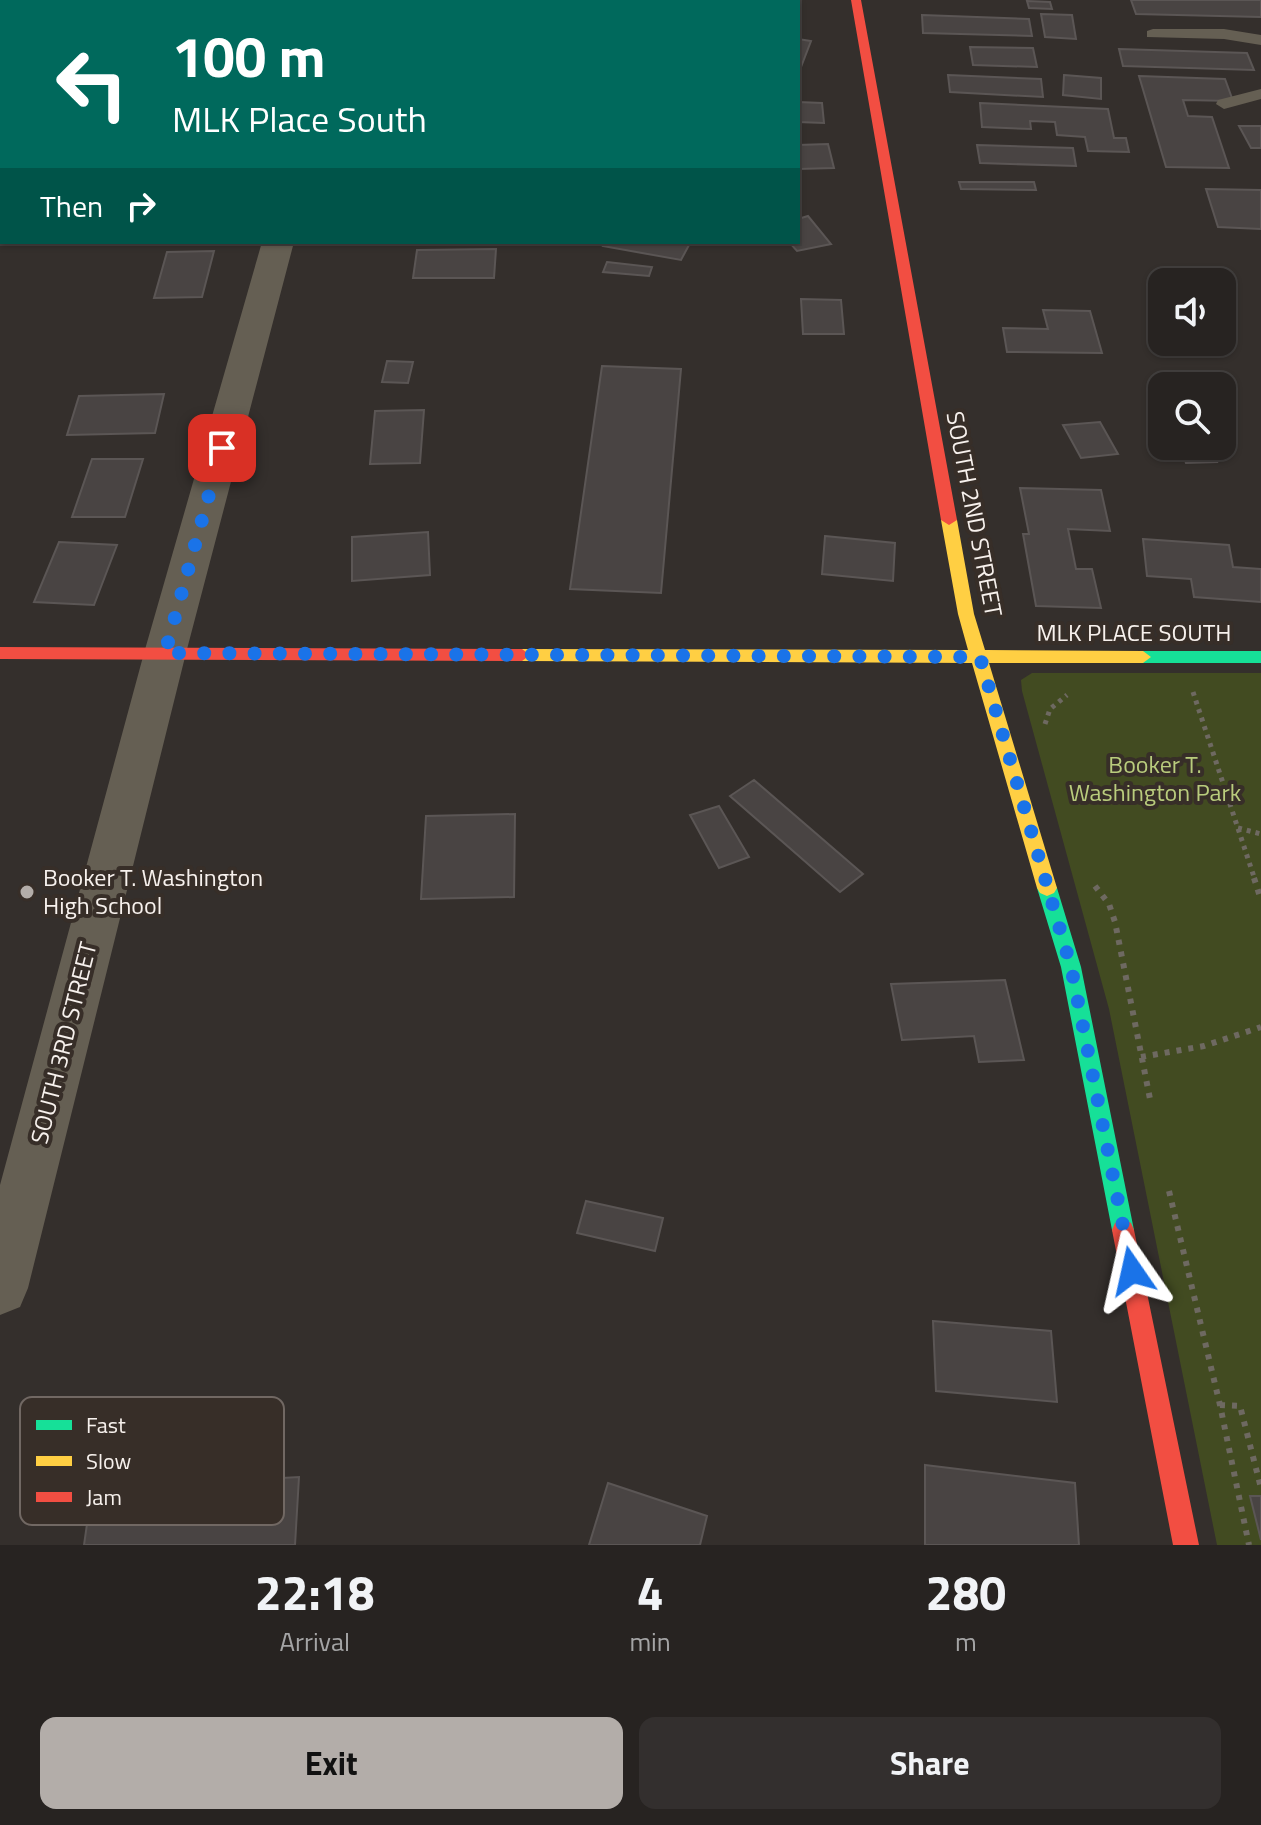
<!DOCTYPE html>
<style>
:root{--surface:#272321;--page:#332f2e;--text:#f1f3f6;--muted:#a4a4a5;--line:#43403f;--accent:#b3ada9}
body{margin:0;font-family:"Titillium Web",sans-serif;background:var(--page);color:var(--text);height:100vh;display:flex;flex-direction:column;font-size:30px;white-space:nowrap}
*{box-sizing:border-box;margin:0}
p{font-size:26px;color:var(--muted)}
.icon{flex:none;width:44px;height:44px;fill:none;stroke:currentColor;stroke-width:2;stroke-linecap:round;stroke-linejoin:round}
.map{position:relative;height:1545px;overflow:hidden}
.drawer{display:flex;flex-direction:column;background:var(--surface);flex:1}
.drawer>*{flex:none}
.banner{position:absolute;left:0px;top:0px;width:800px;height:244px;box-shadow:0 2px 6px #0004,0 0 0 2px var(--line);background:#00695c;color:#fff;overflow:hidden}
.controls{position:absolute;left:1148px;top:268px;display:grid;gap:16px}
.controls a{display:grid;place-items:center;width:88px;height:88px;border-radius:16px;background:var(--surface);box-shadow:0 2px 6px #0004,0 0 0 2px var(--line);font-size:40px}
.pin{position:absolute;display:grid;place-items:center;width:68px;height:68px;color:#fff;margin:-34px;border-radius:16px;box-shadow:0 4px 12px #0006}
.me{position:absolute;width:88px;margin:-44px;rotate:349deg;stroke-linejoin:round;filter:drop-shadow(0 0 6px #0008)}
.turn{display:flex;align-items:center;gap:28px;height:168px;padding:0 40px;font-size:36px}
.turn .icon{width:104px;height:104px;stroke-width:2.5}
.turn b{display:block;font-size:56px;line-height:68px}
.then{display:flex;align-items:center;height:76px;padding:0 40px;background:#0003;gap:16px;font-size:30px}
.eta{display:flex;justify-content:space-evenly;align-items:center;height:136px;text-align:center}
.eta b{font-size:48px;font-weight:700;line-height:56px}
.cta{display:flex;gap:16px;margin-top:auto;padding:16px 40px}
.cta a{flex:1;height:92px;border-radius:16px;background:var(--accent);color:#111;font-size:32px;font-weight:700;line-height:92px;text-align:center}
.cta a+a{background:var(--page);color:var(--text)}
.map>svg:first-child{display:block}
.green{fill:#424b21}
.building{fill:#494443;stroke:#5b5655;stroke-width:2}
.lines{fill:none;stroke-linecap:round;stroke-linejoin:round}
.path-far1{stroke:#6e6961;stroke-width:5;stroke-dasharray:4 5;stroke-linecap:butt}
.path{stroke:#6e6961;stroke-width:6;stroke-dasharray:5 7;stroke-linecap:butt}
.lane{fill:#655f53;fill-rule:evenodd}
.street{fill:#655f53;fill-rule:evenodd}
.fast{fill:#16e098;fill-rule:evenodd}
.slow{fill:#ffcf43;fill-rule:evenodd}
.jam{fill:#f24e42;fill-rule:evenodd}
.route{stroke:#1a73e8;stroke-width:14;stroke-dasharray:0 25.2}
.poi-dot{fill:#b3ada9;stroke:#372e28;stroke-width:3}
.labels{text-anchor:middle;stroke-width:8;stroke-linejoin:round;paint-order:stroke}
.street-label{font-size:24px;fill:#f7f1ed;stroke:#372e28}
.park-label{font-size:24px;fill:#b9cc7d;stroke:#372e28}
.poi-label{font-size:24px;fill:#f7f1ed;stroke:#372e28;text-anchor:start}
.key{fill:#372e28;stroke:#716863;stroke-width:2}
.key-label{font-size:22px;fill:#f7f1ed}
</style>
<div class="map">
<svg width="1261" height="1545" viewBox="0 0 1261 1545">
<rect width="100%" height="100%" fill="#342f2c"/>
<path class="green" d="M1032,673H1261V1545H1217L1109,1009L1022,691L1021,680Z"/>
<path class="building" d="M1131,0H1261V17L1136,14Z
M1027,1L1050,2L1052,9L1029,8Z
M1041,14L1072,15L1076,39L1045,37Z
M922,15L1029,19L1032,36L923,33Z
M798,39L811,41L801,67H798Z
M970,47L1033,48L1037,67L973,65Z
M1119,49L1247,53L1254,70L1123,66Z
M948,75L1041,79L1043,97L950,92Z
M1064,75L1101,78V99L1063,95Z
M1139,76L1225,79L1233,101L1183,100L1188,116L1212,117L1229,168L1166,167Z
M798,102L822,103L824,123L798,122Z
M980,103L1108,109L1114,138H1126L1129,152L1088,151L1085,137L1057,135L1055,122L1030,121L1031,129L982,127Z
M1239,126H1261V148H1251Z
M828,144L834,168L798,169V145Z
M977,145L1073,148L1076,166L980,163Z
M959,182H1034L1036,190L961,189Z
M1206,189L1261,190V229L1218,227Z
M808,216L831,244L797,251L789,242H798V219Z
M605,242H669L689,245L681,260L603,246Z
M496,249L494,278H413L417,250Z
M214,251L202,297L154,298L167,252Z
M607,262L652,267L649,276L603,272Z
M801,299L841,300L844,334H803Z
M1043,310L1090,311L1102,353L1007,352L1003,328L1048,329Z
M387,361L413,362L408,383L382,382Z
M602,366L681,369L661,593L570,589Z
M164,394L155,433L67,435L79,396Z
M424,410L420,463L370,464L375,411Z
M1100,422L1118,454L1081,458L1063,425Z
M1180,446H1211L1217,462L1186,463Z
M92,459H143L125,517H72Z
M1020,488L1101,490L1110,531L1068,529L1076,569H1092L1101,608L1036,606L1023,534H1029Z
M428,532L430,575L352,581V537Z
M825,536L895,543L893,581L822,574Z
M1143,539L1229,545L1233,567L1261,569V602L1194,597L1191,579L1147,576Z
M59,542L117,545L94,605L34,602Z
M754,780L863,874L840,892L730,796Z
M719,806L749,857L719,868L690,815Z
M515,814L514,897L421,899L426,816Z
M1005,980L1024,1060L979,1062L974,1036L902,1040L891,984Z
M586,1201L663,1218L655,1251L577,1233Z
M933,1321L1051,1331L1057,1402L936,1391Z
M925,1465L1075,1483L1079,1545H925Z
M299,1477L295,1545H84L92,1489Z
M608,1483L707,1516L700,1545H589Z
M1250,1496H1261V1540Z"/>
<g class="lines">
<path class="path-far1" d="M1193,692L1255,880
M1045,724L1050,709L1067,695
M1238,828L1261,834"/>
<path class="path" d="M1254,878L1261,900
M1095,886L1109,904L1115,922L1150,1099
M1141,1057L1204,1046L1261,1027
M1169,1191L1220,1405L1249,1545
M1220,1405L1240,1406L1261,1488"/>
<path class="lane" d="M1153,29H1224L1261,35V45L1224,39L1147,37V31Z
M1261,89V99L1224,109L1216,104L1218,100Z"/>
<path class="street" d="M262,242H294L186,653L28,1288L20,1307L0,1315V1185L144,653Z"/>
<path class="fast" d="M1143,651H1261V663H1143L1135,657Z
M1047,880L1054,883L1057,888L1081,967L1134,1230L1131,1237L1123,1241L1115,1237L1112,1230L1061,967L1037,888L1040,883Z"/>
<path class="slow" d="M949,515L957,520L974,614L985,650L1143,651L1151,657L1143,663H989L1057,888L1054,893L1047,896L1040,893L1037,888L972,663L522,661L514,655L522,649L968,650L958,614L941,520Z"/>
<path class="jam" d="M851,0H861L957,520L949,525L941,520Z
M0,647L522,649L530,655L522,661L0,659Z
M1123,1219L1131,1223L1134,1230L1199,1545H1173L1112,1230L1115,1223Z"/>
</g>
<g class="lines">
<path class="route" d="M222,448L165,653L980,657L1071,967L1132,1271"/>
</g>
<circle class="poi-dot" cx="27" cy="892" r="8"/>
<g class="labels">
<g class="street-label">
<text transform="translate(974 514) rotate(79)" y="8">SOUTH 2ND STREET</text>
<text x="1134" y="641">MLK PLACE SOUTH</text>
<text transform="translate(64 1043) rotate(-76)" y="8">SOUTH 3RD STREET</text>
</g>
<g class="park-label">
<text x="1155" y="773">Booker T.<tspan x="1155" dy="28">Washington Park</tspan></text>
</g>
<g class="poi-label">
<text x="43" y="886">Booker T. Washington<tspan x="43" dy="28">High School</tspan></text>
</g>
</g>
<rect x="20" y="1397" width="264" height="128" rx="12" class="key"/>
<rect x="36" y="1420" width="36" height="10" fill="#16e098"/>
<rect x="36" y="1456" width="36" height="10" fill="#ffcf43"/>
<rect x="36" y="1492" width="36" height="10" fill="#f24e42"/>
<g class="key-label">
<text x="86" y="1433">Fast</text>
<text x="86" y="1469">Slow</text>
<text x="86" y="1505">Jam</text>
</g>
</svg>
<div class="controls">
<a><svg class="icon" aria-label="sound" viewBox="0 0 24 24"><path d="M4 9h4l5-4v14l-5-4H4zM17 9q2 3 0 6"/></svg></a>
<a><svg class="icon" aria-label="search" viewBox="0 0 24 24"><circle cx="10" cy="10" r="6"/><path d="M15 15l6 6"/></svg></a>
</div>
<div class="pin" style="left:222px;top:448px;background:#d93025"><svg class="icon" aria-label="arrive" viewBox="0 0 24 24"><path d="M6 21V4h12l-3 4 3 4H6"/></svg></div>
<svg class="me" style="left:1132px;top:1271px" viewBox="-20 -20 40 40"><path d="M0-17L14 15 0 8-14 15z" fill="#1a73e8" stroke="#fff" stroke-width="4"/></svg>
<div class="banner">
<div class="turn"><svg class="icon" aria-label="left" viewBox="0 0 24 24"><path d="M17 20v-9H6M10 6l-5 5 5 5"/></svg><div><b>100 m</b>MLK Place South</div></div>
<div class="then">Then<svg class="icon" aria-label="right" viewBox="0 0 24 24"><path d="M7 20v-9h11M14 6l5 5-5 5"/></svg></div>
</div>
</div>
<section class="drawer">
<div class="eta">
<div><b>22:18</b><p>Arrival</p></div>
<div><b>4</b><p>min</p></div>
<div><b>280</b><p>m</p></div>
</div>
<div class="cta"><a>Exit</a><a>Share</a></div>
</section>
